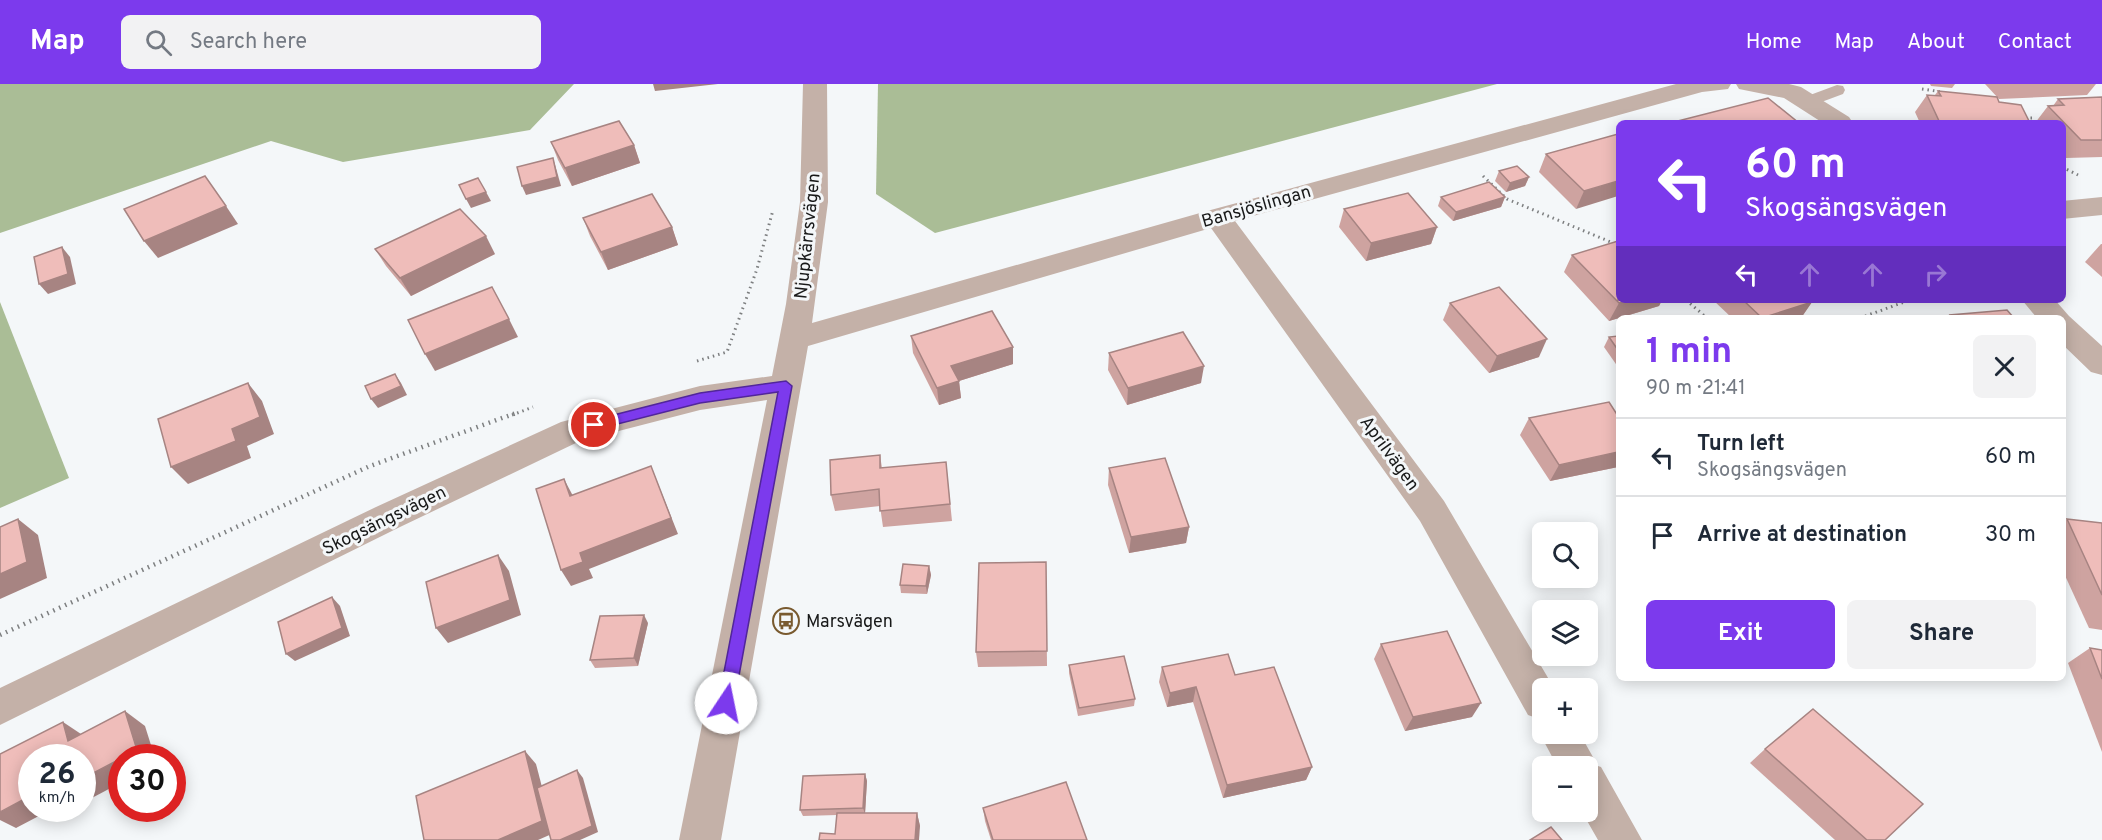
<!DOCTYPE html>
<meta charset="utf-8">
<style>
body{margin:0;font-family:Overpass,sans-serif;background:#f2f2f3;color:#1f2937;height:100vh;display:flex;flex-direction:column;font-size:22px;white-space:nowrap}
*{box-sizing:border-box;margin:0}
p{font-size:20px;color:#747a83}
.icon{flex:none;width:33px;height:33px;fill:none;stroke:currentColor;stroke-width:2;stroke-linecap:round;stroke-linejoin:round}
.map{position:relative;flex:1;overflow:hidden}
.side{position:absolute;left:1616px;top:231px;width:450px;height:366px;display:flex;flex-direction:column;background:#fff;border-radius:9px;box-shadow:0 3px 15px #0003}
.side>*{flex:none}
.guide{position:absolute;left:1616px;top:36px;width:450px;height:183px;border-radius:9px;box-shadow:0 3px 15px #0003;background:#7c3aed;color:#fff;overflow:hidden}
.buttons{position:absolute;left:1532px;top:438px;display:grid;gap:12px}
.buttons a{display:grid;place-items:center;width:66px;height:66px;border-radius:9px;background:#fff;box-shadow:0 3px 15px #0003;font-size:30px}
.speed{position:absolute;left:18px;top:660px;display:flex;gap:12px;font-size:30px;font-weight:700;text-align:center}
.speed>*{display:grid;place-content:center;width:78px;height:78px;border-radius:50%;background:#fff;box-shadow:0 3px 15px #0003;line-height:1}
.speed small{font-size:15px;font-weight:400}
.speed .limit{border:9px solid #d22;background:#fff;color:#111}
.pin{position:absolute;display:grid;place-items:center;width:51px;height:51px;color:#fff;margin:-26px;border:3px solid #fff;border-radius:50%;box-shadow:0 2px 6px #0007}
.me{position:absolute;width:66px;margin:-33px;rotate:11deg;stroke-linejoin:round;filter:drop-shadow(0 0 4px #0008)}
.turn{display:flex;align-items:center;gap:21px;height:126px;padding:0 30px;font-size:27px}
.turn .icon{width:78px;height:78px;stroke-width:2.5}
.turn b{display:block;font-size:42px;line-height:51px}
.lanes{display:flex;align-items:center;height:57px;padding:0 30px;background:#0003;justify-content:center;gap:30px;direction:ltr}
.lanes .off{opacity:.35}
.round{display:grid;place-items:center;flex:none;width:63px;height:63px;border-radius:9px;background:#f2f2f3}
.headline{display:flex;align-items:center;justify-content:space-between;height:102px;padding:0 30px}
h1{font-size:36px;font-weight:700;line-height:45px;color:#7c3aed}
.button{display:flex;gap:12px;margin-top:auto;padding:12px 30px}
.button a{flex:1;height:69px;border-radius:9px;background:#7c3aed;color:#fff;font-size:24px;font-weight:700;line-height:69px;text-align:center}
.button a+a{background:#f2f2f3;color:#1f2937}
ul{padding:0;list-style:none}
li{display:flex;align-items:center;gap:18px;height:78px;padding:0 30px;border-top:2px solid #e0e1e3}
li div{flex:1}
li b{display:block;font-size:22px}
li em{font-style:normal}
header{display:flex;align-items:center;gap:36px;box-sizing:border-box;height:84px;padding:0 30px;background:#7c3aed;color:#fff}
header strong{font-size:28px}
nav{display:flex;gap:33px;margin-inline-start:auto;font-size:21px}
.search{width:420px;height:54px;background:#f2f2f3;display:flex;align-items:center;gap:15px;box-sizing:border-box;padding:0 21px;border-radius:9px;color:#747a83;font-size:22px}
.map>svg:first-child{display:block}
.forest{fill:#aabd96}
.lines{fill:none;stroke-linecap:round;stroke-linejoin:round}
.path-far1{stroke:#7d7f80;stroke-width:3;stroke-dasharray:1.5 4;stroke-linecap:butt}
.path{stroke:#7d7f80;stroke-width:4.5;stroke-dasharray:1.5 5;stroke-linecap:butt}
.service{fill:#c4b1a8;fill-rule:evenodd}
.minor{fill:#c4b1a8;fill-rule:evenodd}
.wall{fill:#cea3a0}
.shaded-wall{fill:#a78482}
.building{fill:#efbdba;stroke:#a78482;stroke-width:1.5}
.route{fill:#7c3aed;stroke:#51269a;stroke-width:1.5}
.labels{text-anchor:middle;stroke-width:6;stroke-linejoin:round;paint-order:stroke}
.street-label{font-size:18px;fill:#181919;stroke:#f4f7f9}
.poi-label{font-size:18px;fill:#181919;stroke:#f4f7f9;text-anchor:start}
</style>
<header>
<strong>Map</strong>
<div class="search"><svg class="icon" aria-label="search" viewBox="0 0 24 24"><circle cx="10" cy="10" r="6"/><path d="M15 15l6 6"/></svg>Search here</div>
<nav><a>Home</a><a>Map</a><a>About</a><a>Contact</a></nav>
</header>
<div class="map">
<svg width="2102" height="756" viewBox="0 0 2102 756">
<rect width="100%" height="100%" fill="#f4f7f9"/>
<g class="forest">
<polygon points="0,0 574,0 530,46 343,78 271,57 0,149"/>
<polygon points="878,0 1497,0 935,149 876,110"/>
<polygon points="0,218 69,394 0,424"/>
</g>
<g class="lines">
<g class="path-far1">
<polyline points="1922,5 1942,8"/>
<polyline points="2025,34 2035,34"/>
<polyline points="2062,83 2078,91"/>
<polyline points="1483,92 1507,115 1618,161"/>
<polyline points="1686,216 1707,234"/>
<polyline points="1860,234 1910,216"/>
<polyline points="697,277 727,268 757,185 773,126"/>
<polyline points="512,331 533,323"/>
</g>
<polyline class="path" points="0,551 370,382 516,329"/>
<polygon class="service" points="1837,1 1843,2 1845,6 1843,10 1808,23 1802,22 1799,18 1802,14"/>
<g class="minor">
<polygon points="803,0 827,0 828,118 812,239 1207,127 1676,0 1731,0 1728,5 1702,8 1235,137 1444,417 1554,604 1542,604 1542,636 1528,631 1420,437 1211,144 808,262 721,756 679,756 767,316 700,326 580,357 400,443 0,641 0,604 376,423 561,338 700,302 772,292 786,220 800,118"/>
<polygon points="1736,0 1789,0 1801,3 1849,33 1853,39 1823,39 1784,14 1739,5"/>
<polygon points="2102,113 2102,131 2062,135 2062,117"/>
<polygon points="2022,216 2055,216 2069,232 2102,262 2102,291 2091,288 2062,260 2062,234 2037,234"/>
<polygon points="1542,644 1542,650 1580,650 1598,682 1601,683 1642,756 1598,756 1582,728 1587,728 1587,682 1557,682 1540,650"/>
</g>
</g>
<g class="wall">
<polygon points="1930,0 1955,0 1952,4 1931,2"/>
<polygon points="1985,0 2096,0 2087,11 1999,15"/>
<polygon points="1938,7 1999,18 2030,39 1920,39 1915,28 1927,11 1935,11"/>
<polygon points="2102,13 2102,73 2066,74 2062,70 2062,39 2035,39 2048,22 2053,22 2058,15"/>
<polygon points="1618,50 1576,125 1539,88 1546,70"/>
<polygon points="551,58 634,61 640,79 572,102 558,76"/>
<polygon points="1499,87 1529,93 1525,102 1506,108 1495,97"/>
<polygon points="1441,113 1505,113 1501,123 1453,137 1438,122"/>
<polygon points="1344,125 1437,143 1431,160 1366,177 1339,143"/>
<polygon points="583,134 672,143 678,161 608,186 590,152"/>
<polygon points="2101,160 2102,160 2102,193 2085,178"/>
<polygon points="375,165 495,170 411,212 386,182"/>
<polygon points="1572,171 1618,216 1662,216 1659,222 1609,237 1564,188"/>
<polygon points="1713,216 1810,216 1812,218 1801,234 1732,234"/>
<polygon points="1450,219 1539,273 1489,289 1443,236"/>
<polygon points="911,252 1013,263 1013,280 959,297 961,314 939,321 913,269"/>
<polygon points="1618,252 1618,283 1604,263 1609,253"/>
<polygon points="1109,269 1201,299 1127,321 1108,286"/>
<polygon points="1618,332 1618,383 1550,397 1520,351 1529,334"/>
<polygon points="880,371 882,384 946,378 952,437 883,443 880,422 835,427 831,411"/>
<polygon points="1109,384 1189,443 1186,459 1129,469 1108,401"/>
<polygon points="2067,435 2102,439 2102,546 2089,544 2062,485 2062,439"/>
<polygon points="1046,478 1047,582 978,583 976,568"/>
<polygon points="929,482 931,491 927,510 901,509 900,501"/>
<polygon points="648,539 638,582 595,584 590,576"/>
<polygon points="1381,560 1472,633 1405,647 1374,575"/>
<polygon points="2090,564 2102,566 2102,668 2068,579"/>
<polygon points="1069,581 1135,615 1134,622 1078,632 1069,589"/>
<polygon points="1162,583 1235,591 1312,683 1306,696 1223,714 1193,618 1167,623 1159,598"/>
<polygon points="1765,665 1885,756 1835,756 1750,679"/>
<polygon points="865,690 867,697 865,729 917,729 920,742 837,731 803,732 800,726"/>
<polygon points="983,724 1087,756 991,756 985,737"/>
</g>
<g class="shaded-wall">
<polygon points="653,0 718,0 655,7"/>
<polygon points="634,61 640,79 572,102 565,84"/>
<polygon points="553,74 556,84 561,102 526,111 522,102"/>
<polygon points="1529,93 1525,102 1506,108 1510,99"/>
<polygon points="1618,97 1618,112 1576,125 1584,107"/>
<polygon points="486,108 491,117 471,124 466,115"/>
<polygon points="1505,113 1501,123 1453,137 1456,128"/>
<polygon points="226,122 238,140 158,174 144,157"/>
<polygon points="672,143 678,161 608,186 601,168"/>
<polygon points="1437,143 1431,160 1366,177 1371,159"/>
<polygon points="486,152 495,170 411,212 400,194"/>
<polygon points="62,163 70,173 76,200 48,210 39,200"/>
<polygon points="1630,216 1662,216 1659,222 1609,237 1619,219"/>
<polygon points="1812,218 1801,234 1764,234"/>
<polygon points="509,235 518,253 435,287 425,270"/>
<polygon points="1547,255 1539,273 1489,289 1497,272"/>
<polygon points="1013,263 1013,280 959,297 961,314 939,321 937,304 951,282"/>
<polygon points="1204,282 1201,299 1127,321 1128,304"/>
<polygon points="395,290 401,299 407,311 378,324 371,315"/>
<polygon points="248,299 262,317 274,350 247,362 251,374 188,400 171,383 232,345"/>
<polygon points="1618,368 1618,383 1550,397 1559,381"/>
<polygon points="651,382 678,450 589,485 593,494 571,502 561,486 580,469"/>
<polygon points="564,395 573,412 570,412"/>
<polygon points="18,435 38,451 47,494 0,515 0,490"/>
<polygon points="1189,443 1186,459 1129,469 1131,453"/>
<polygon points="498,471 509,487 521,531 448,559 436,544"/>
<polygon points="929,482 931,491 927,510 926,502"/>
<polygon points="332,513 340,522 350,552 295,577 286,570"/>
<polygon points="644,531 648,539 638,582 634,574"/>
<polygon points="1196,603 1193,618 1167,623 1170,609"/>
<polygon points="1481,619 1472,633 1405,647 1413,633"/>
<polygon points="125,627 145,642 155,674 123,674"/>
<polygon points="63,638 84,652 68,657"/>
<polygon points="525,667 536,680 554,749 538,756 498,756"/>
<polygon points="122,674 122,698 90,715 82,710 82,695"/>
<polygon points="1312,683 1306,696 1223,714 1227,701"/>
<polygon points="577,686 583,694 598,748 580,756 560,756"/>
<polygon points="865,690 867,697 865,730 863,724"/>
<polygon points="32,711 32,724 54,724 16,744 0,736 0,728"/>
<polygon points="917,729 920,742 919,756 915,756"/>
</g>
<g class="building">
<polygon points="1938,7 1997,13 1999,18 2021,21 2030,39 1940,39 1927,11 1941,12"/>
<polygon points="2102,13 2102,56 2081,56 2048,22 2064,21 2058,15"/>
<polygon points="1768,14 1799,39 1670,39"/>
<polygon points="619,37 634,61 565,84 551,58"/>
<polygon points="1618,50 1618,97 1584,107 1546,70"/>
<polygon points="553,74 557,93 522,102 517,83"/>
<polygon points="1517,82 1529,93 1510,99 1499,87"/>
<polygon points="205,92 226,122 144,157 124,125"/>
<polygon points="478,94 486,108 466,115 459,101"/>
<polygon points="1489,98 1505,113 1456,128 1441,113"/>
<polygon points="1408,109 1437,143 1371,159 1344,125"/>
<polygon points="652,110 672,143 601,168 583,134"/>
<polygon points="460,125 486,152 400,194 375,165"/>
<polygon points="1618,157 1618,216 1630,216 1619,219 1572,171"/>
<polygon points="62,163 68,190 39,200 34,173"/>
<polygon points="492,203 509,235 425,270 408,236"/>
<polygon points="1499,203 1547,255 1497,272 1450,219"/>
<polygon points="1743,216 1810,216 1812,218 1762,234"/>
<polygon points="2007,226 2014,234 1952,234 1950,231"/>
<polygon points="992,227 1013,263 951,282 959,297 937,304 911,252"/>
<polygon points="1183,248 1204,282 1128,304 1109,269"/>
<polygon points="1618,252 1618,266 1609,253"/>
<polygon points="395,290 401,302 371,315 365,302"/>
<polygon points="248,299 260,333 232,345 236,357 171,383 158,335"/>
<polygon points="1609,318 1618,332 1618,368 1559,381 1529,334"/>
<polygon points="880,371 880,384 946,378 950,420 880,427 879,405 831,411 830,376"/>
<polygon points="1165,374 1189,443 1131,453 1109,384"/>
<polygon points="651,382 671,434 580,469 583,478 561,486 536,405 564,395 570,412"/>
<polygon points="18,435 27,478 0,490 0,443"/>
<polygon points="2067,435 2102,439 2102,511"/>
<polygon points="498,471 510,516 436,544 426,498"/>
<polygon points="1046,478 1047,567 976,568 979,479"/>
<polygon points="903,480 929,482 926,502 900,501"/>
<polygon points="332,513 342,544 286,570 278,538"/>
<polygon points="644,531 634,574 590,576 600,532"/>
<polygon points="1447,547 1481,619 1413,633 1381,560"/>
<polygon points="2090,564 2102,566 2102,595"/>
<polygon points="1228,570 1235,591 1274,583 1312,683 1227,701 1196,603 1170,609 1162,583"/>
<polygon points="1124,572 1135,615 1079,624 1069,581"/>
<polygon points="1813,625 1923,720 1885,756 1867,756 1765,665"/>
<polygon points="125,627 137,666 82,695 82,674 32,674 32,711 0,728 0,670 63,638 68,657"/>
<polygon points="525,667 542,737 498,756 424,756 416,712"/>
<polygon points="577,686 592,742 560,756 551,756 537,704"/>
<polygon points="865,690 863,724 800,726 803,692"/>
<polygon points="1066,698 1087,756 993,756 983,724"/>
<polygon points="837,729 917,729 915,756 819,756 820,749 835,750"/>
<polygon points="1551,743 1562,756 1530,756"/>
</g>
<polygon class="route" points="786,297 792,302 734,619 732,624 726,626 720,624 718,619 778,308 700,319 594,346 587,341 594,336 700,309"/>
<defs>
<symbol id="bus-ring" viewBox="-11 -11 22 22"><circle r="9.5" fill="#f4f7f9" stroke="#795a2f" stroke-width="1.5"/><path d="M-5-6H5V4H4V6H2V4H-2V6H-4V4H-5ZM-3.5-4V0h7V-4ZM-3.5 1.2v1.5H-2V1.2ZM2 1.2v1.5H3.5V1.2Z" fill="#795a2f"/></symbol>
</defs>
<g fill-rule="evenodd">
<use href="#bus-ring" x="771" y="522" width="30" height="30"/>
</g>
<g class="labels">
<g class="street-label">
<text transform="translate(1256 122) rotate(-16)" y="6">Bansjöslingan</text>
<text transform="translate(807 152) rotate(-84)" y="6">Njupkärrsvägen</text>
<text transform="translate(1390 369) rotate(54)" y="6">Aprilvägen</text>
<text transform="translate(384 436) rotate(-26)" y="6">Skogsängsvägen</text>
</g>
<g class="poi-label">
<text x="806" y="543">Marsvägen</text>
</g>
</g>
</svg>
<div class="buttons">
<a><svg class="icon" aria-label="search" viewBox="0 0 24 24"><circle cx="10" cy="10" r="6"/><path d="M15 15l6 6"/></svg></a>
<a><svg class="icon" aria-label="layers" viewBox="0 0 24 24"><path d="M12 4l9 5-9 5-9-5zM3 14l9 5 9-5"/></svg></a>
<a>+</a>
<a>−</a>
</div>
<div class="speed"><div>26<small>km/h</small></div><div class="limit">30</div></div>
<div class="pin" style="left:594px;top:341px;background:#d93025"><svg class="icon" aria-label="arrive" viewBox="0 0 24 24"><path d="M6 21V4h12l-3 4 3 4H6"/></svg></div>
<svg class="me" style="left:726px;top:619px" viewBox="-20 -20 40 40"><circle r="19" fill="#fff"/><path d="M0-13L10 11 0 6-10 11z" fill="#7c3aed"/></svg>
<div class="guide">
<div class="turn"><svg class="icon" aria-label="left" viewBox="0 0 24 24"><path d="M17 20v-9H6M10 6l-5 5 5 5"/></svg><div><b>60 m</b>Skogsängsvägen</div></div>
<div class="lanes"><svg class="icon" aria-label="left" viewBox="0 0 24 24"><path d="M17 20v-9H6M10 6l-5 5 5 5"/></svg><svg class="icon off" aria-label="ahead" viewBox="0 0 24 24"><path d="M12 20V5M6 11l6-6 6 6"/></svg><svg class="icon off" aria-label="ahead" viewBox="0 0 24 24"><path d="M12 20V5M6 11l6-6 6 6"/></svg><svg class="icon off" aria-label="right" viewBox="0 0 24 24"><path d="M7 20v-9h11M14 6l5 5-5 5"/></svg></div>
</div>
<section class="side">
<div class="headline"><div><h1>1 min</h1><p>90 m · 21:41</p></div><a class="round"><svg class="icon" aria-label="close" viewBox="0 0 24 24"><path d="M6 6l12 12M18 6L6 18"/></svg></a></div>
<ul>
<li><svg class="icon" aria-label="left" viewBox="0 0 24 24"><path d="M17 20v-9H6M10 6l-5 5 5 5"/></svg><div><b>Turn left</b><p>Skogsängsvägen</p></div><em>60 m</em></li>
<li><svg class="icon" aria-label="arrive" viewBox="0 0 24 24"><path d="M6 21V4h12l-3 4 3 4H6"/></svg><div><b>Arrive at destination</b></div><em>30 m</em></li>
</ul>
<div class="button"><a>Exit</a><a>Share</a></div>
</section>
</div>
